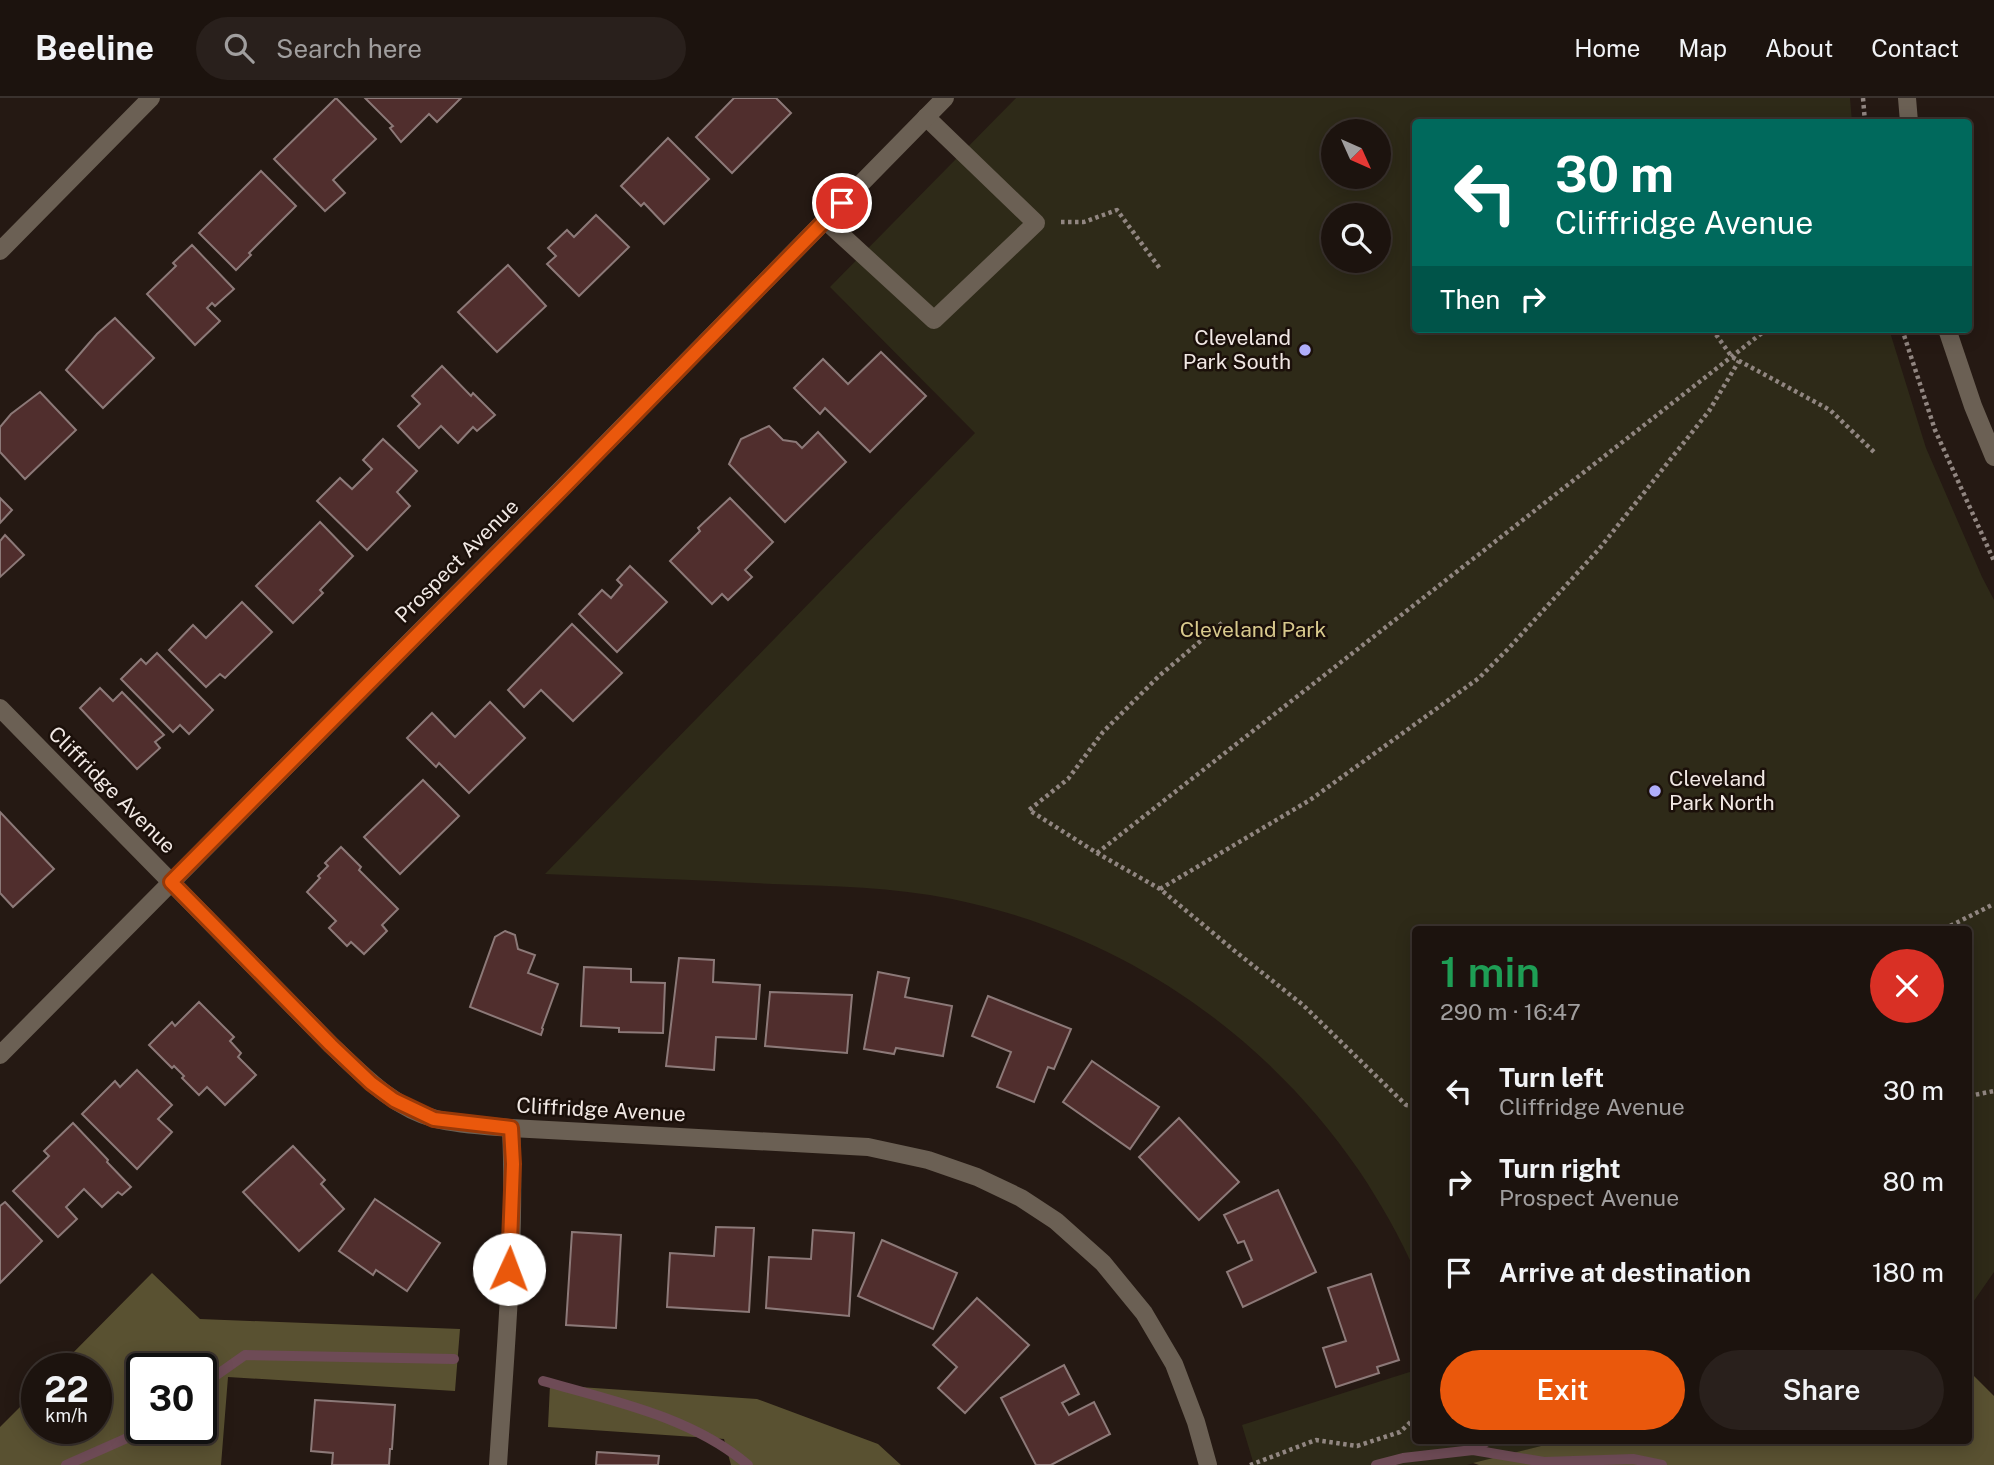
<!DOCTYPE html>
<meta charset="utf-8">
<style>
body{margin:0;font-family:"Public Sans",sans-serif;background:#29201c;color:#f1f3f6;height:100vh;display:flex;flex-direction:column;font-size:26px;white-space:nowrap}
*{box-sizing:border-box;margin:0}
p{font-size:23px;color:#a09e9e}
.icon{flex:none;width:38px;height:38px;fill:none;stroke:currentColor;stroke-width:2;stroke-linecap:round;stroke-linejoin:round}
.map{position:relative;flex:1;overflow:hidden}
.sheet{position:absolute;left:1412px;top:828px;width:560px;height:518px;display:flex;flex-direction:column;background:#1c130e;border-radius:7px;box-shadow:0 4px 18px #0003,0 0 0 2px #3a322e}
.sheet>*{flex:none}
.guide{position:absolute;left:1412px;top:21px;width:560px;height:214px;border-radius:7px;box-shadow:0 4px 18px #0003,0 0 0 2px #3a322e;background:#00695c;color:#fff;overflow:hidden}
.needle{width:46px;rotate:135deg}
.controls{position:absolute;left:1321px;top:21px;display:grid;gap:14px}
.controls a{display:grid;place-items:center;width:70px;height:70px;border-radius:50%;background:#1c130e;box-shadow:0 4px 18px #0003,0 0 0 2px #3a322e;font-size:35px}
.speed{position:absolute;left:21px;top:1255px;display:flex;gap:14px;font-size:35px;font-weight:700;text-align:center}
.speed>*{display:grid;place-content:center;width:91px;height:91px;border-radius:50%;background:#1c130e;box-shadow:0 4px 18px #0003,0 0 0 2px #3a322e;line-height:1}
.speed small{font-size:18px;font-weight:400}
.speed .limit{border:4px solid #111;border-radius:10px;background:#fff;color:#111}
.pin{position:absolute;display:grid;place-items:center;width:60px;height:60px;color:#fff;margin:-30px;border:4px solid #fff;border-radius:50%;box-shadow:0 2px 7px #0007}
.me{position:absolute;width:77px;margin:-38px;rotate:2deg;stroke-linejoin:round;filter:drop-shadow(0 0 5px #0008)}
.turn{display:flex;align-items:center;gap:24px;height:147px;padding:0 28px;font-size:32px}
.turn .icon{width:91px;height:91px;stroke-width:2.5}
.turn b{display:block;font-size:49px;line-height:60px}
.then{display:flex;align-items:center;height:66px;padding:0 28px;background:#0003;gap:14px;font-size:26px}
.round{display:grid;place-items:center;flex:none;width:74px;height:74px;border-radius:37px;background:#29201c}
.head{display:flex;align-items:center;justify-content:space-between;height:119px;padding:0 28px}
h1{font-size:42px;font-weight:600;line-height:52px;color:#1e9e55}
.action{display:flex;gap:14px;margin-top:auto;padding:14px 28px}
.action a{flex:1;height:80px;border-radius:42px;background:#ea580c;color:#fff;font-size:28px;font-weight:600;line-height:80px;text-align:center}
.action a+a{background:#29201c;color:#f1f3f6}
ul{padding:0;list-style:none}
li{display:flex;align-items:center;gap:21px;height:91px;padding:0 28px}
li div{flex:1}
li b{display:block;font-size:26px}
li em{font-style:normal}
header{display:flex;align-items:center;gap:42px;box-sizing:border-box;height:98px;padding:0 35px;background:#1c130e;border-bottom:2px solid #3a322e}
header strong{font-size:33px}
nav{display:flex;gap:38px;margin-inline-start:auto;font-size:24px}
.search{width:490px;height:63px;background:#29201c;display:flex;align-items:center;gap:18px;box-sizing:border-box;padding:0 24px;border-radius:38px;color:#a09e9e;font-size:26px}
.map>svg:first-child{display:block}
.green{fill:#2e2a18;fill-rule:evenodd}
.forest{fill:#595131;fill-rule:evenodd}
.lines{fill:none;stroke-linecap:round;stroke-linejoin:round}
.stream{stroke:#6e4b56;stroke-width:10}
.building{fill:#502e2d;stroke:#8c7978;stroke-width:2}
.path{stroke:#918681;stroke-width:4.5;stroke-dasharray:3.5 3.5;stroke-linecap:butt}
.minor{stroke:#6b6054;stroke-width:18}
.route-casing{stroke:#983908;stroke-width:18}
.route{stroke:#ea580c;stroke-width:12}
.poi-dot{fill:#b0aefa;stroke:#1b100a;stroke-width:2.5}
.labels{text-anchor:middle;stroke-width:5;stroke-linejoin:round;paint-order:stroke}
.poi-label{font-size:21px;fill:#f1e8e4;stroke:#1b100a;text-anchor:end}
.street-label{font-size:21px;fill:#f1e8e4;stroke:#1b100a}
.park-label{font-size:21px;fill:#d8c98d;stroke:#1b100a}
</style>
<header>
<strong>Beeline</strong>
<div class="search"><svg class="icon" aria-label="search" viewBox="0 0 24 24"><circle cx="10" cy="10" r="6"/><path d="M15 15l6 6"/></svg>Search here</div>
<nav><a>Home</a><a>Map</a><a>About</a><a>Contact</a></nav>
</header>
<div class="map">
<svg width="1994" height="1367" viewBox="0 0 1994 1367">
<rect width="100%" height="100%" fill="#251913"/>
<g class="green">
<path d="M1016,0H1850L1852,24H1416V231H1889L1926,350L1982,479L1994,502V1174L1969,1210V831H1416V1176C1401,1140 1381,1106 1360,1074C1264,933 1119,835 952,801C893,789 833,788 773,786C697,782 621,779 545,776L975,335L830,189ZM1334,33H1379V79H1334ZM1334,117H1379V163H1334Z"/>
<polygon points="1416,1272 1416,1342 1565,1342 1467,1367 1254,1367 1242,1327"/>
</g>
<g class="forest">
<path d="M152,1175L200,1221L460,1231L455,1293L228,1279L221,1367H0V1329L37,1292V1330H96V1270H58ZM142,1270H201V1330H142Z"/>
<polygon points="1969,1273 1994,1298 1994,1367 1479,1367 1473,1365 1565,1342 1969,1342"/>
<polygon points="550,1287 757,1301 878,1346 901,1367 731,1367 724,1341 548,1329"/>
</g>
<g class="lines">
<g class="stream">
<path d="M543,1283C613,1303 692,1319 748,1367"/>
<polyline points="201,1288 245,1257 454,1261"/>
<polyline points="1473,1352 1489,1342"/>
<polyline points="66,1367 125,1341 142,1329"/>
<polyline points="1376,1367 1403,1360 1473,1352 1544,1364 1633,1361 1662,1367"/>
</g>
</g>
<g class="building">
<polygon points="336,0 376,41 333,82 345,95 325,113 274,61"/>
<polygon points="365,0 461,0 437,24 429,16 401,44 390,30 393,28"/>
<polygon points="734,0 776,0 791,15 732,75 696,39"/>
<polygon points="668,40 709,81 664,126 644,105 641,108 621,88"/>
<polygon points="261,73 296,108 249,155 251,157 236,172 199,135"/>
<polygon points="596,117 629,149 579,198 547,166 556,158 548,150 567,132 574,139"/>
<polygon points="192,147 234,191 215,208 212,205 207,210 220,223 195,247 147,196 176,168 173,165"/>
<polygon points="508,167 546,208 497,254 458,214"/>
<polygon points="115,220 154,260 103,310 66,272 97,236"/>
<polygon points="881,254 926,298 870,354 825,310 820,316 794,290 823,261 848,286"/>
<polygon points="442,268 471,298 473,295 495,317 477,333 473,329 458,345 441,328 419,350 398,328 420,306 412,298"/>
<polygon points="40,294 76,332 25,381 0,354 0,329 11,316"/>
<polygon points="769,328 783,342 796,344 802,350 818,334 846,364 785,424 729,366 741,341"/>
<polygon points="383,341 417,373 397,394 410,408 367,452 317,403 340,380 352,391 372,371 363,362"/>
<polygon points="0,400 12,412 0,425"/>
<polygon points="730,400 773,444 745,472 752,479 728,502 722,496 712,506 670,463 700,433 698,430"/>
<polygon points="320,424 353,458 320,492 323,495 293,525 256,488"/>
<polygon points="5,437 24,457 0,479 0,443"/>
<polygon points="630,468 667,504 617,554 579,516 602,492 611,500 622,487 617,482"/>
<polygon points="242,504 272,534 225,580 220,576 206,589 169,552 193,527 206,540"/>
<polygon points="572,526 622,575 573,623 541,592 524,609 508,592"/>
<polygon points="157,555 213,612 189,636 180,627 173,634 121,581 141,561 146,566"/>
<polygon points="100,590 113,603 122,594 164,637 155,644 160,650 137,671 80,610"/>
<polygon points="490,604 525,640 469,695 439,665 436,669 407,640 432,615 455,639"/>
<polygon points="423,682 459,718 400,776 364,739"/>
<polygon points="0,714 54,771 13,809 0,795"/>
<polygon points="341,749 361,769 359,772 398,811 382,827 387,833 364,856 351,844 347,848 329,830 336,823 307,794 320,780 318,778 328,768 325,765"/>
<polygon points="505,833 515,837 518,851 535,857 528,875 558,886 542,930 543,931 541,937 470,909 495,839"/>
<polygon points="679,860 714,862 713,884 760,887 756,941 716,939 714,972 666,968"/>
<polygon points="584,869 631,871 631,884 665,885 663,935 619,934 619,930 581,928"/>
<polygon points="878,874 909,880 905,899 952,908 943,958 896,950 894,956 864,951"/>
<polygon points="770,894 852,897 847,955 765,948"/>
<polygon points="988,898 1071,931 1054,971 1048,969 1034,1004 997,989 1011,954 972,938"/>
<polygon points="199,904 234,939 230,943 241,955 238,959 256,977 225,1007 207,989 199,997 182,980 184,978 174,968 172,970 149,947 172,924 175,928"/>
<polygon points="1092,963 1159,1009 1130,1051 1063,1004"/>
<polygon points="137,972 172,1007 158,1021 172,1034 137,1071 82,1016 115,983 120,989"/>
<polygon points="1179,1020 1239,1084 1199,1122 1139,1059"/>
<polygon points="73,1025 108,1062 107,1064 131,1089 122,1097 118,1094 102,1109 84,1091 66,1109 77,1121 58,1139 13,1093 49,1058 44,1053"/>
<polygon points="293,1048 325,1082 321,1086 344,1111 299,1153 243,1094"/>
<polygon points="1278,1092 1316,1174 1243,1209 1227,1174 1252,1162 1244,1143 1238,1145 1224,1117"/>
<polygon points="375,1101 440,1145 407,1193 376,1172 373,1177 339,1153"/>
<polygon points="5,1104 42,1143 0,1185 0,1108"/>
<polygon points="716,1129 754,1130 749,1214 667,1209 670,1155 714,1158"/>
<polygon points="813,1132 854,1135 849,1218 766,1210 769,1159 811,1161"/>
<polygon points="572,1134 621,1137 616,1230 566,1227"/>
<polygon points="882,1142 957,1175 933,1231 858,1198"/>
<polygon points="1371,1176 1399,1262 1377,1269 1379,1275 1336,1289 1323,1250 1346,1243 1328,1190"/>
<polygon points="977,1200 1029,1247 965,1315 938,1290 957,1269 933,1247"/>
<polygon points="1064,1267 1079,1296 1062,1305 1069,1317 1094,1304 1110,1336 1051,1367 1036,1367 1001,1300"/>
<polygon points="315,1302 395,1307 392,1351 390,1351 389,1367 332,1367 333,1355 311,1353"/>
<polygon points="597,1354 659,1358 658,1367 596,1367"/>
</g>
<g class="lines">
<g class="path">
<polyline points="1863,0 1865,24"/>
<polyline points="1061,124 1084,124 1117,112 1161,172"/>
<polyline points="1712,231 1732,259 1830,312 1875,355"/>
<polyline points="1902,231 1935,332 1994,463"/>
<polyline points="1222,525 1159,578 1103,634 1068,681 1029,712 1097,755 1160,791 1236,854 1303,907 1406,1007 1416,1008"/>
<polyline points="1097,755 1767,231"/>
<polyline points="1160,791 1310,702 1479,580 1509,550 1599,451 1709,313 1739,263"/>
<polyline points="1944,831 1994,806"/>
<polyline points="1969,998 1994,993"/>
<polyline points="1250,1367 1316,1342 1357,1348 1400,1334 1416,1319"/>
</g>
<g class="minor">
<polyline points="1907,0 1909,24"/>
<polyline points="825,122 934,222 1036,125 926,19"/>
<polyline points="0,153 151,0"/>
<polyline points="1947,231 1973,308 1994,359"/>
<path d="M0,610L331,947C362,976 393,1010 436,1021C460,1027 486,1028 511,1030L868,1049L928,1062L977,1079L1021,1100L1056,1123L1103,1165L1144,1215L1174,1266L1196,1324L1208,1367"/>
<polyline points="0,957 581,371 945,0"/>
<path d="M498,1367C505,1256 516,1141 511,1030"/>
</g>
</g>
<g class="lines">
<defs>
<polyline id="route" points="509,1171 513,1066 511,1030 434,1021 394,1002 371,985 331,947 171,784 562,391 842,105"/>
</defs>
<use href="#route" class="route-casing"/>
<use href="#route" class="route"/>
</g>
<g class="poi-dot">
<circle cx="1305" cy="252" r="7"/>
<circle cx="1655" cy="693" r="7"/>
</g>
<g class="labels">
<g class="poi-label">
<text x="1291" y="247">Cleveland<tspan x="1291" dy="24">Park South</tspan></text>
<text x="1669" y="688" text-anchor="start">Cleveland<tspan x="1669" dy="24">Park North</tspan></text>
</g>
<g class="street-label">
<text transform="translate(457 463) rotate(-45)" y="7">Prospect Avenue</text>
<text transform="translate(112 692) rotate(45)" y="7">Cliffridge Avenue</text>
<text transform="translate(601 1012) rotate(3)" y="7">Cliffridge Avenue</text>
</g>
<g class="park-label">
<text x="1253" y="539">Cleveland Park</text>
</g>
</g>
</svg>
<div class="controls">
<a><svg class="needle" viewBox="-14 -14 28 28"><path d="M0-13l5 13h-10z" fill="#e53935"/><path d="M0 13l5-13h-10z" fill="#a09e9e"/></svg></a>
<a><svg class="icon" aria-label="search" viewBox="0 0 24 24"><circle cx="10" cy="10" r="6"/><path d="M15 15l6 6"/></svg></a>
</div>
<div class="speed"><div>22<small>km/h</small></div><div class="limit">30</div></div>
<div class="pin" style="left:842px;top:105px;background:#d93025"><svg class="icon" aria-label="arrive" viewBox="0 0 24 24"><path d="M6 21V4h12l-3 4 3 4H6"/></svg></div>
<svg class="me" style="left:509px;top:1171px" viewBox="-20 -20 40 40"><circle r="19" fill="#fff"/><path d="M0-13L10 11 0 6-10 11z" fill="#ea580c"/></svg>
<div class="guide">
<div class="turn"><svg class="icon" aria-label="left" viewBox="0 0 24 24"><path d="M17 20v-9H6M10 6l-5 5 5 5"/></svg><div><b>30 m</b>Cliffridge Avenue</div></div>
<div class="then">Then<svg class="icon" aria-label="right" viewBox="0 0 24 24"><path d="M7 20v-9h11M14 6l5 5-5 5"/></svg></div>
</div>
<section class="sheet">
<div class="head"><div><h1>1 min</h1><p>290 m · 16:47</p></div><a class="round" style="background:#d93025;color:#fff"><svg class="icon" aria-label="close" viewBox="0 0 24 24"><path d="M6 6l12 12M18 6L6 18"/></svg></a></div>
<ul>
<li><svg class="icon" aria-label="left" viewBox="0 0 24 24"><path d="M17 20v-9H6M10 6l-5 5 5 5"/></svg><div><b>Turn left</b><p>Cliffridge Avenue</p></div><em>30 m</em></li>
<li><svg class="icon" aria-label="right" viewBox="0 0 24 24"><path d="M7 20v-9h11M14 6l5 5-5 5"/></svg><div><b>Turn right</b><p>Prospect Avenue</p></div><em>80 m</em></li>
<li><svg class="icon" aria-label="arrive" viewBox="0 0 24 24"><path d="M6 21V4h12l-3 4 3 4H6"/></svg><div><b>Arrive at destination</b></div><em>180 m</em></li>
</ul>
<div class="action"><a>Exit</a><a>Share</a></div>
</section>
</div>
